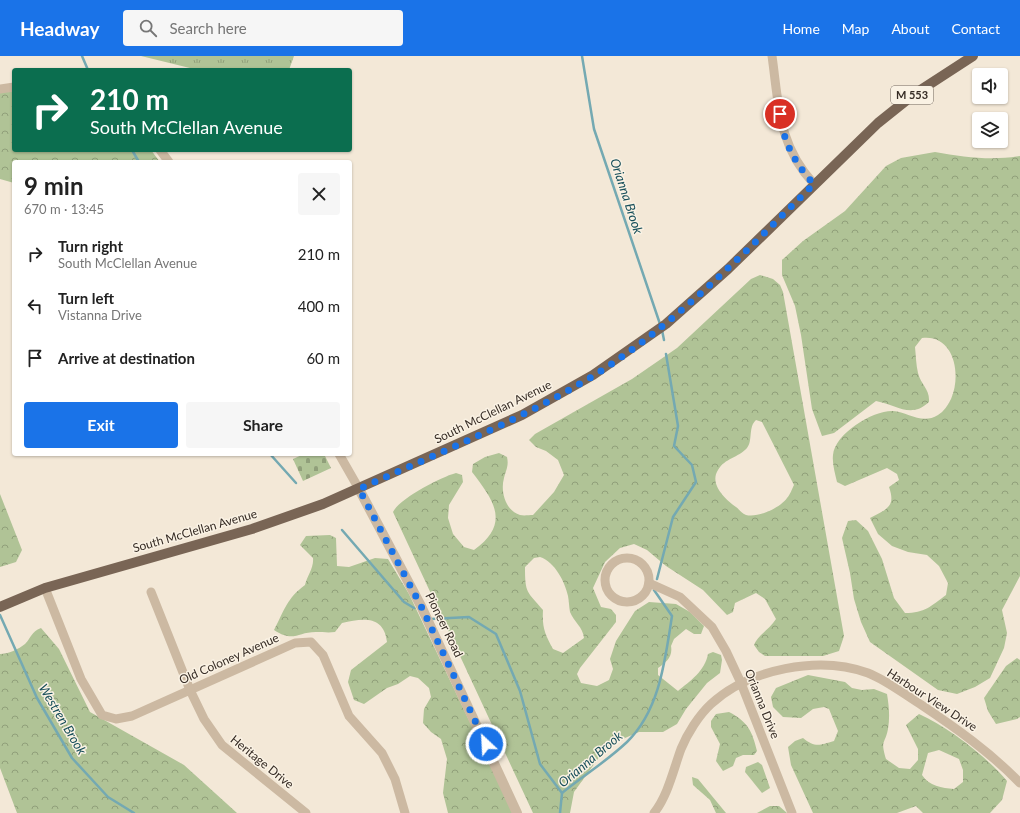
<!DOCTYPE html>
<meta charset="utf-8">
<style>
body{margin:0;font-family:Lato,sans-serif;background:#f6f6f6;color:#222;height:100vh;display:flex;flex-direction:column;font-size:15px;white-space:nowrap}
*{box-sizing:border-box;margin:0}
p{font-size:13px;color:#767676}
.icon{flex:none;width:22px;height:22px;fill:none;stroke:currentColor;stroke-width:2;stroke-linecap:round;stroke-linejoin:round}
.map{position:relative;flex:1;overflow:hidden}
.panel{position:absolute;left:12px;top:104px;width:340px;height:296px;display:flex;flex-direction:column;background:#fff;border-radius:4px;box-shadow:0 1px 3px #0004}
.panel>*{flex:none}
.guide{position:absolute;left:12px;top:12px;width:340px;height:84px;border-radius:4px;box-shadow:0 1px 3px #0004;background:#0b6e4f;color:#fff;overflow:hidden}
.fabs{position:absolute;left:972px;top:12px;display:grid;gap:8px}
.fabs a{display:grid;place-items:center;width:36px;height:36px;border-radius:4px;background:#fff;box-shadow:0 1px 3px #0004;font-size:20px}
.pin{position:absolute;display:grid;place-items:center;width:34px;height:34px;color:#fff;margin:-17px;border:2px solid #fff;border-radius:50%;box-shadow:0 1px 4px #0007}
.me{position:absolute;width:44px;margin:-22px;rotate:335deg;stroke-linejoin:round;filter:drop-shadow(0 0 3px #0008)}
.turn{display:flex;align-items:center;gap:14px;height:84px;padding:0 12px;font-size:18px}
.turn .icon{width:52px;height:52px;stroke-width:2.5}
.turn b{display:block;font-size:28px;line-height:34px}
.round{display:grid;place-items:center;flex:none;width:42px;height:42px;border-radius:4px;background:#f6f6f6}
.overview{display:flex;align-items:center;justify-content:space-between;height:68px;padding:0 12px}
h1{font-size:24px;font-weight:700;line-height:30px}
.primary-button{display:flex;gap:8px;margin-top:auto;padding:8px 12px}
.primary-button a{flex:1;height:46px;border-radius:4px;background:#1a73e8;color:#fff;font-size:16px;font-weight:700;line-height:46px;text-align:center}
.primary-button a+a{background:#f6f6f6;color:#222}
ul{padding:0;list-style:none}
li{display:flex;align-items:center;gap:12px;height:52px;padding:0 12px}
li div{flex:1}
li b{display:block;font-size:15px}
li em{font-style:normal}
header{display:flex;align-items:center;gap:24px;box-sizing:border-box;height:56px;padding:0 20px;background:#1a73e8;color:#fff}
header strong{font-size:19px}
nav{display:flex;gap:22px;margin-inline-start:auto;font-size:14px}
.search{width:280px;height:36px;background:#f6f6f6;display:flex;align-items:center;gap:10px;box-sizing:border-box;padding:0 14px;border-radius:4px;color:#767676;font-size:15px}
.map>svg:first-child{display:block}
.grass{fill:url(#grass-tufts)}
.forest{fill:url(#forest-crowns);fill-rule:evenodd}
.cemetery{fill:url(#cemetery-stones)}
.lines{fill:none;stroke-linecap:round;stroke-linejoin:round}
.stream{stroke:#74a9b2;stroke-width:2.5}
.minor{stroke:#ccb9a2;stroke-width:9}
.tertiary{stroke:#ccb9a2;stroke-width:10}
.primary{stroke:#796555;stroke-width:10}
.route{stroke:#1a73e8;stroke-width:7;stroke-dasharray:0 12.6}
.labels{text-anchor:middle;stroke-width:3;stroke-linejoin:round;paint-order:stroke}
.shield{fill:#faf2e4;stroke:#71675e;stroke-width:1}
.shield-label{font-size:11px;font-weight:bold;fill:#362c25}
.street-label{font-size:12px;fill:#362c25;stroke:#faf2e4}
.water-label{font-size:13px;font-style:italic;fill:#184f5a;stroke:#faf2e4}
</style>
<header>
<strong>Headway</strong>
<div class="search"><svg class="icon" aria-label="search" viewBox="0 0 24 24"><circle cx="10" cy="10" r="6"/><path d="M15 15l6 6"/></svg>Search here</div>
<nav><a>Home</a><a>Map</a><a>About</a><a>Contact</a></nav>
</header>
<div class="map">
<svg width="1020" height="757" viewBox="0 0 1020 757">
<defs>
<pattern id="grass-tufts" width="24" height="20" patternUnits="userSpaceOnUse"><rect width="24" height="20" fill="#b0c396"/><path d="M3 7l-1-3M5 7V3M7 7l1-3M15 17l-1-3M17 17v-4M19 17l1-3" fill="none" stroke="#909f7a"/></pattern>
<pattern id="forest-crowns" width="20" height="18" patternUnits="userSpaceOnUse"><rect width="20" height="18" fill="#b0c396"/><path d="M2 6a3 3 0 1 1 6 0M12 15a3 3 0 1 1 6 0" fill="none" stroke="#909f7a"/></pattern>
<pattern id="cemetery-stones" width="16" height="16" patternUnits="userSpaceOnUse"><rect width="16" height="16" fill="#b0c396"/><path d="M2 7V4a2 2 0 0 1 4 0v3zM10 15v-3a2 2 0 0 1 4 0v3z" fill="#909f7a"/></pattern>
</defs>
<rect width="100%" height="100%" fill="#f3e8d7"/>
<polygon class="grass" points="141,0 294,0 289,14 198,14"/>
<g class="forest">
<polygon points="14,35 14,94 151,94 160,106 14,106 14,127 0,123 0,36"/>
<path d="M935,96C964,101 991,105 1020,100V520L1002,554L1007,577L1004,592L990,622L975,631L957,638L938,634L870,586L861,566L854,543L850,517L842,482L848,465L856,464L868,475L882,503L894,542L905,557C925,557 931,550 946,539L948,527L939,510L927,499L908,496L892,490L878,478L870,462C887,453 896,451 889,431L899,424L897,418L887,412L845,430L837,426C835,417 832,407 833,399C835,377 874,354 893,355C908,356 922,369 938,359C965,342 962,277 922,282L915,291C916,300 916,309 918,317C921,329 930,333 929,346C911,363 897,349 876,345L834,377L822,380L812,353L801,279L795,250L782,219V204L803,185L845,155L886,110L901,102Z"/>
<path d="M760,219L773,223L780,229L783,236L844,580L839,595L823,600H765L759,596L754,589C757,580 770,573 776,563L765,543L756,537L735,547L733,556L727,559L703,534L666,510L647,494L634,488L620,492L605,506L593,532L601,551L611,553L616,559V566L580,612L577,618L581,627L597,630L609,624L613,613L610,603L616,585L635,555L649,546L676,548L690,556L704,570L701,578H694L686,573L674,583L671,590C673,601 666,606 658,612V619L678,635C690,625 705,615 708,598L713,596L721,599L722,604L720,617L707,627L686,653L677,668L663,676H639L618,685L600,700L574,736L570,757H533L393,456C400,442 441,421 456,417L462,419L463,426L449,449L448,462L453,478L464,491L474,494C511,467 494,445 472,416L473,408L485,401L499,397L507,401C509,410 506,414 504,422C500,436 506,455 520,459C524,460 529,459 533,459L554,436L564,419L558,404L546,395L536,391L529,384L535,378L632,323L677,292L751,223ZM756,364L762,366L794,429C792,433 790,439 787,442C780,452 758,462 746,459C742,458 739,453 736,451C725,443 709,428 718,414C725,402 738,402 747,392C753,385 748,371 756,364ZM540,501C555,506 565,526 568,540C569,545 569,551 570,556C574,566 583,571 584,582L563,597L553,593C545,578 542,572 543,554C527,535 525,538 525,511L534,502Z"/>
<polygon points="0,438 22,494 16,506 0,511"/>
<path d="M330,479L336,482L337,510L349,511L375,502L388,503L409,538L513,757H448L443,737L447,703L441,683L431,676L423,667L424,653L431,641L429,632L418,622L410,620L398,628L387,632L364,648L354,644L348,626L351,614L387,586C384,559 363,562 342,567L335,576C328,577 323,576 316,576C297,576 294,587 274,574C284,555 287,542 305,529C307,520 314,512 313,502L300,489L306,480Z"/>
<path d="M41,572L59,593L90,656L184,709L237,757H17L0,712V598C8,598 19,593 25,588C31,582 31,576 41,572Z"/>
<polygon points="1017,602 1020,604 1020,661 1017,663 996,668 988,655 984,642 1006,610"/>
<path d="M808,619L845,626L852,632L862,634L874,633L887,638C889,650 890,661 888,673C885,689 880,683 886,703L899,712L910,713L918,704V693L906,669L919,658C948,671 986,700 1007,725L1002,744L990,757H923L916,750L897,757H813L791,709L788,691L795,685L803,682C815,692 820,689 834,685L838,675L829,653L824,651L813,653L801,662L783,661L773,651L771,641L776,632ZM939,694L959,703L963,714V726L954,733C942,732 929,730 922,719L928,697Z"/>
<path d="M729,656C748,666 752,675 757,695L754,699H743L736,702L733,710L723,715L716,705L720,688L711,671V665L716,658Z"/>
<polygon points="758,706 762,709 770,732 762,737 745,716 746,711"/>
<polygon points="692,721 698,723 726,757 716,757 710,744 693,729"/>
<polygon points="770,750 779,750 787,757 757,757"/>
</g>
<polygon class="cemetery" points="304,398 324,398 331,412 303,425 293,403"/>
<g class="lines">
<g class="stream">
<polyline points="82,0 88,14"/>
<polyline points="582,0 594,73 660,268"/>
<polyline points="132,94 139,106"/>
<polyline points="662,274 664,284"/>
<polyline points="270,398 296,427"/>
<polyline points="342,474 404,546 414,552"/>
<polyline points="657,523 673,461 696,426 692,409 674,390 678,370 666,298"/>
<polyline points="0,559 37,642 72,702 108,741 134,757"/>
<polyline points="431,563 469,561 496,578 520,635 540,708 562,737"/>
<path d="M560,757L562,737C583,720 607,705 627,686C660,654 665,604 672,560L654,534"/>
</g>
<g class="minor">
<path d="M772,0C779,50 778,89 814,128"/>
<polyline points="0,33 14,31"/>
<polyline points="160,94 169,106"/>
<polyline points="339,398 359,433"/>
<circle cx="627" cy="524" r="22"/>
<polyline points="649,527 680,541 712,571 726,595 741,627 792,757"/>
<polyline points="45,532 81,623 102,659 116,663 132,660 295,587 311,586 323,599 349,660 382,697 395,723 405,757"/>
<polyline points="151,536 190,634 204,663 222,689 306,757"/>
<path d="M654,757C668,739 673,715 681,693C687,678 699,659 711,648C749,613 819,599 868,617C886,624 904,638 920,648C956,672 990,696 1020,727"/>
</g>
<polyline class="tertiary" points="359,433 421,550 517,757"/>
<polyline class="primary" points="0,551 45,532 252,473 323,448 522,359 593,319 666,268 728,213 878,67 913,39 973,0"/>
</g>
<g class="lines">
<path class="route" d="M486,688L421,550L359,433C438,397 519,365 593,320C676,268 744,197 814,128C795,108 783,85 780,58"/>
</g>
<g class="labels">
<rect class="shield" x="891" y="30" width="42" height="18" rx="3"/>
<g class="shield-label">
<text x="912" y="43">M 553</text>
</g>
<g class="street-label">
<text transform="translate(493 356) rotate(-26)" y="4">South McClellan Avenue</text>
<text transform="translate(195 475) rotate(-16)" y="4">South McClellan Avenue</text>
<text transform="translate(444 569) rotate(64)" y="4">Pioneer Road</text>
<text transform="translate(229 603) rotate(-24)" y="4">Old Coloney Avenue</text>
<text transform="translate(932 644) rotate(33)" y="4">Harbour View Drive</text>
<text transform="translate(762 648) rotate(68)" y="4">Orianna Drive</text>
<text transform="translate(262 706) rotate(39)" y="4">Heritage Drive</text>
</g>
<g class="water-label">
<text transform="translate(627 140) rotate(72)" y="5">Orianna Brook</text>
<text transform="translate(63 663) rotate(59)" y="5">Westren Brook</text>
<text transform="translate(590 703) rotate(-40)" y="5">Orianna Brook</text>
</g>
</g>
</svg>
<div class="fabs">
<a><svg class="icon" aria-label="sound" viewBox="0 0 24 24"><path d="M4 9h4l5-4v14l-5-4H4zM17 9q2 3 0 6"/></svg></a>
<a><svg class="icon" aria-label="layers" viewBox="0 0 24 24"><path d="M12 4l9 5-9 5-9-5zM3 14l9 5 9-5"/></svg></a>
</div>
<div class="pin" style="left:780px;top:58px;background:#d93025"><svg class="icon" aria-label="arrive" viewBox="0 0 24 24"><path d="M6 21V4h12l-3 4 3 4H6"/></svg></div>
<svg class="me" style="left:486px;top:688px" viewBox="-20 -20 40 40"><circle r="17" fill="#1a73e8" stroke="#fff" stroke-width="3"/><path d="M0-11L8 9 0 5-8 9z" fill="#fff"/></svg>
<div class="guide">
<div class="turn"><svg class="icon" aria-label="right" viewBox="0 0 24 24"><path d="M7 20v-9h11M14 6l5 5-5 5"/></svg><div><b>210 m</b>South McClellan Avenue</div></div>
</div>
<section class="panel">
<div class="overview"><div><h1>9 min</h1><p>670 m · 13:45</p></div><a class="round"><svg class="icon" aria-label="close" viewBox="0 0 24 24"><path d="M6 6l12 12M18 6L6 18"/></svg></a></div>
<ul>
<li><svg class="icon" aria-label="right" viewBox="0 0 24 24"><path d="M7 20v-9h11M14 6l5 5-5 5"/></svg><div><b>Turn right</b><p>South McClellan Avenue</p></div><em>210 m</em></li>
<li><svg class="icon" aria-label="left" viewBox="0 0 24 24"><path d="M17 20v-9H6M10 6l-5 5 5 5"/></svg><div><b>Turn left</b><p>Vistanna Drive</p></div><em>400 m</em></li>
<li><svg class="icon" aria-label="arrive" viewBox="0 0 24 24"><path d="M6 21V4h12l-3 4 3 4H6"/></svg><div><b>Arrive at destination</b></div><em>60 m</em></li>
</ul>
<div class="primary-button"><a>Exit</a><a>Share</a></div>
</section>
</div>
